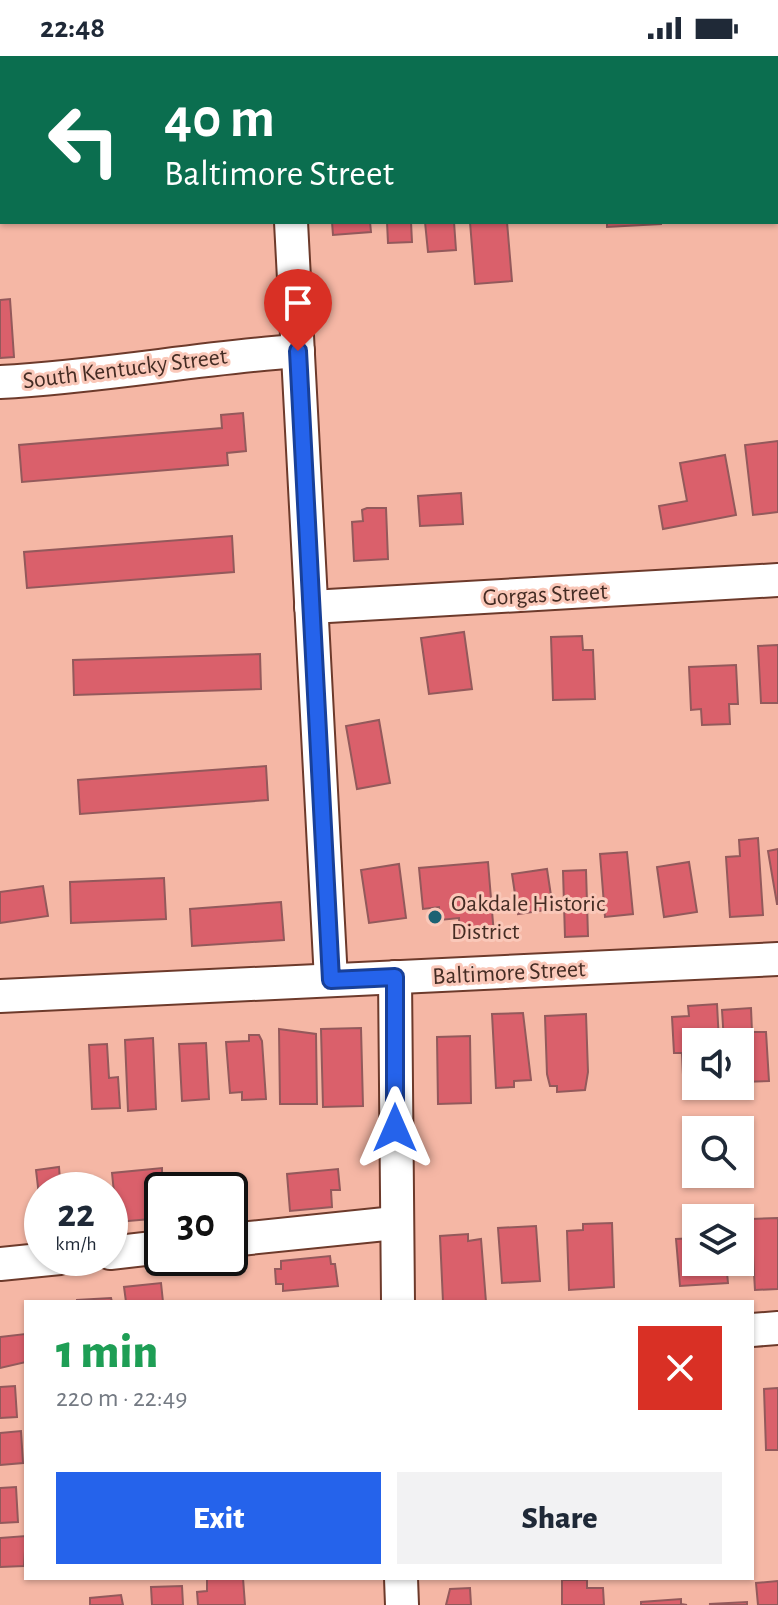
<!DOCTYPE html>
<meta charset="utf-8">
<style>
body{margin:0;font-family:"Alegreya Sans",sans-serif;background:#f2f2f3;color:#1f2937;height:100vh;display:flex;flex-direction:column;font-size:30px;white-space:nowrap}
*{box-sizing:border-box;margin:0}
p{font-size:26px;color:#747a83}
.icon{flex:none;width:44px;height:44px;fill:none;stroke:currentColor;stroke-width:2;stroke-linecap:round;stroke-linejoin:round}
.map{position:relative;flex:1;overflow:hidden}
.sheet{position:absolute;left:24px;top:1244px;width:730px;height:280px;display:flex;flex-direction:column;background:#fff;border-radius:0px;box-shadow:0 2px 6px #0004}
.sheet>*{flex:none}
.banner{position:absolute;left:0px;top:0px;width:778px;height:168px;box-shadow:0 2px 6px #0004;background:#0b6e4f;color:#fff;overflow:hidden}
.tools{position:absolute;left:682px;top:972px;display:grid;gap:16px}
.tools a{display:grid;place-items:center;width:72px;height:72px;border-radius:0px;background:#fff;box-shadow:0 2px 6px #0004;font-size:40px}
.speed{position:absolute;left:24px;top:1116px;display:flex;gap:16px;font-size:40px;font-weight:700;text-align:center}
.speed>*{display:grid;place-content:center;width:104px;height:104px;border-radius:50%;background:#fff;box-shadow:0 2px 6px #0004;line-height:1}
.speed small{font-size:20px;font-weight:400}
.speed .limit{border:4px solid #111;border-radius:12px;background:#fff;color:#111}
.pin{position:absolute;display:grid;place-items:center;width:68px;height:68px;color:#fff;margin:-82px -34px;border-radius:50% 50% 50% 0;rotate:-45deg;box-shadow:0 0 8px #0007}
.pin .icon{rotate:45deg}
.me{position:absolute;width:88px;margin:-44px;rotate:0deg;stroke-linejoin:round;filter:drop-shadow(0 0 6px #0008)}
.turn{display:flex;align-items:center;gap:28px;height:168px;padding:0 32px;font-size:36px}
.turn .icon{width:104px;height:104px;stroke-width:2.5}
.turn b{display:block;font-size:56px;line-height:68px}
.round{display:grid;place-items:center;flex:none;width:84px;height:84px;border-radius:0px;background:#f2f2f3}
.summary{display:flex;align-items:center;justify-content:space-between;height:136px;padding:0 32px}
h1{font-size:48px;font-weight:800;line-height:60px;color:#1e9e55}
.button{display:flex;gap:16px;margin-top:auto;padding:16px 32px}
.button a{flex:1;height:92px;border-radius:0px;background:#2563eb;color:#fff;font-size:32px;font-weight:800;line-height:92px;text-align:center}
.button a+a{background:#f2f2f3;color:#1f2937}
.status{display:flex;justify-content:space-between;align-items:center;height:56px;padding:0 40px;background:#fff;direction:ltr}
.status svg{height:22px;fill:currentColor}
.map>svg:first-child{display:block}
.built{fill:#efaa96}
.building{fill:#da606b;stroke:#93595b;stroke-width:2}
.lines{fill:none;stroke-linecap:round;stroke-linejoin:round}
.minor-casing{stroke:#6d3a2b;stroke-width:36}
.minor{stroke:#fff;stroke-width:32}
.route-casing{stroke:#184099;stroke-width:20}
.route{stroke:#2563eb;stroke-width:14}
.poi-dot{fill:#1c6273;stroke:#fac8b9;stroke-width:3}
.labels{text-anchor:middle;stroke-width:6;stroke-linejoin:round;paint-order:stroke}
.street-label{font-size:24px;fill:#442c24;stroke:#fac8b9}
.poi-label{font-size:24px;fill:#442c24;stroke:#fac8b9;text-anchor:start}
</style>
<div class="status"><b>22:48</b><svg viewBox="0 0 49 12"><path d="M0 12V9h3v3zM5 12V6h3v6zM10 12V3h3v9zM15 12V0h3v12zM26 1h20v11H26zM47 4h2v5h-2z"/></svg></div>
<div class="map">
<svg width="778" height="1549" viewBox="0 0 778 1549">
<rect width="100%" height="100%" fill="#f5b7a5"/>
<polygon class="built" points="0,0 240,0 241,2 2,2 0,36"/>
<g class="building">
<polygon points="487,0 526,0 527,2 488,2"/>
<polygon points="543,0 575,0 576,2 543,2"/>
<polygon points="662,0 702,0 703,1 663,2"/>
<polygon points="332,166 370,166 371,176 333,179"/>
<polygon points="387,166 411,166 412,186 388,187"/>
<polygon points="425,166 454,166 456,194 428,196"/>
<polygon points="470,166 507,166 512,225 475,228"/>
<polygon points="607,166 661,166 661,168 607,171"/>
<polygon points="10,243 14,301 0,302 0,244"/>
<polygon points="243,357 246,395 227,397 228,409 22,426 19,389 222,372 221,359"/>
<polygon points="778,385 778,456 753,459 745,389"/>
<polygon points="725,399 736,459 663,473 659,450 687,445 680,407"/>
<polygon points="461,437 463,468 420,470 418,440"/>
<polygon points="367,452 386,452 388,503 354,505 352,466 363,465 362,454"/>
<polygon points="232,480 234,516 27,532 24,496"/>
<polygon points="464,576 472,633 429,638 421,582"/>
<polygon points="582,580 583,594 593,594 595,643 553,644 551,581"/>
<polygon points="778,589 778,647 761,647 758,590"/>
<polygon points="260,598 261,633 74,639 73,604"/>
<polygon points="736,609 738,648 729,648 730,668 702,669 701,653 691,654 689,611"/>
<polygon points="379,664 390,727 357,733 346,670"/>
<polygon points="266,710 268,744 80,758 78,724"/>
<polygon points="758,782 763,859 730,861 726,801 740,800 739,784"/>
<polygon points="778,793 778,848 777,848 768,795"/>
<polygon points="627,796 633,858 605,861 600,798"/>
<polygon points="488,806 494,879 460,881 459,862 440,864 439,851 423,853 419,812"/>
<polygon points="689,806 697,856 664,861 657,811"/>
<polygon points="399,808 406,862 369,867 361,814"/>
<polygon points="547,813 553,853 518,858 512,818"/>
<polygon points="586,814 588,880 565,881 563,815"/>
<polygon points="164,822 166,863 71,867 70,826"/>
<polygon points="43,830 48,860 0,867 0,836"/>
<polygon points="281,846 284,884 192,890 190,853"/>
<polygon points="717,948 719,986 696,986 696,1018 683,1019 682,997 674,997 672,961 689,960 688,950"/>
<polygon points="751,952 752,976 766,976 769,1025 740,1026 740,986 724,986 722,954"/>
<polygon points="523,957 531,1024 514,1025 514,1031 496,1032 492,958"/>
<polygon points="586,958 588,1016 585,1034 557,1036 557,1030 550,1030 547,1018 545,960"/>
<polygon points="361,972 363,1050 323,1051 321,973"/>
<polygon points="279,973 316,978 317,1048 280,1048"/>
<polygon points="249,979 259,979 262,985 266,1043 242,1044 242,1036 230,1037 226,986 249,985"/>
<polygon points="470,980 471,1047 438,1048 437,981"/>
<polygon points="153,982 156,1053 128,1055 125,984"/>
<polygon points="206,987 209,1043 182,1045 179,988"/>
<polygon points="107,988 109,1022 118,1021 120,1052 92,1053 89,989"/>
<polygon points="59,1111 60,1124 75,1123 76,1134 42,1134 42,1165 36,1114"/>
<polygon points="162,1112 162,1162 117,1166 112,1117"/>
<polygon points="338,1113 340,1134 331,1134 332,1151 290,1155 287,1118"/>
<polygon points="239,1118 242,1153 230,1154 230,1134 180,1134 179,1123"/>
<polygon points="778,1162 778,1233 755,1234 751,1163"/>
<polygon points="612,1167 614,1231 569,1234 567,1175 583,1174 583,1168"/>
<polygon points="536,1170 540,1225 502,1227 498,1172"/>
<polygon points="468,1178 468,1185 481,1183 486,1246 443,1246 440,1180"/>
<polygon points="696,1182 696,1206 726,1206 728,1227 680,1230 676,1183"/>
<polygon points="330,1200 331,1208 335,1208 338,1230 283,1235 283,1228 276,1228 275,1213 281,1213 281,1205"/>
<polygon points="161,1227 163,1246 126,1246 124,1231"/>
<polygon points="111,1242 112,1246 77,1246 77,1244"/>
<polygon points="25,1278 26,1306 0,1312 0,1281"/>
<polygon points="15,1330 17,1361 0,1362 0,1331"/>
<polygon points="778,1332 778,1394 766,1394 764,1333"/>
<polygon points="21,1375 23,1407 0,1409 0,1377"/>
<polygon points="16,1431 18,1466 0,1467 0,1432"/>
<polygon points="26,1480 24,1510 0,1511 0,1482"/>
<polygon points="207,1522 243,1522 245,1549 198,1549 197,1536 207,1535"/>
<polygon points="562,1524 587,1524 587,1532 603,1532 604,1549 562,1549"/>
<polygon points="778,1525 778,1549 758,1549 756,1527"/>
<polygon points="182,1530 183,1549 152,1549 151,1531"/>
<polygon points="470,1532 471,1549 446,1549 450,1533"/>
<polygon points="121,1539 123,1549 90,1549 90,1542"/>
<polygon points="681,1543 681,1548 687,1549 641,1549 641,1546"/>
<polygon points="747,1546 747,1549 709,1548"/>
</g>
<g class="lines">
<defs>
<g id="minor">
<polyline points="248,0 248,2"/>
<polyline points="776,46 778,46"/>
<polyline points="291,166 331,924"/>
<path d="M0,326C100,321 198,302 298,295"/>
<polyline points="311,551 778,524"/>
<polyline points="395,921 398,1246"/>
<polyline points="0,940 778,903"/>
<polyline points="230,1184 395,1167"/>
<polyline points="110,1197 162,1191"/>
<polyline points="0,1208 60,1202"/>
<polyline points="752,1274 778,1272"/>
<polyline points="401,1522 402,1549"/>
</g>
</defs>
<use href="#minor" class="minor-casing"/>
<use href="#minor" class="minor"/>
</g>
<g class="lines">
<defs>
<polyline id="route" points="298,295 331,924 395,921 395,1072"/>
</defs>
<use href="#route" class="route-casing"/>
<use href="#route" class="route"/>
</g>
<circle class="poi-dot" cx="435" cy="861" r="8"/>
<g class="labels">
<g class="street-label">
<text transform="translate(125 312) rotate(-7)" y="8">South Kentucky Street</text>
<text transform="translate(545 538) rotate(-3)" y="8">Gorgas Street</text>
<text transform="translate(509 916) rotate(-3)" y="8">Baltimore Street</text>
</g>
<g class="poi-label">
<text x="451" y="855">Oakdale Historic<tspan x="451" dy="28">District</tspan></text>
</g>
</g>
</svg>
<div class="tools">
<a><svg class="icon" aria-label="sound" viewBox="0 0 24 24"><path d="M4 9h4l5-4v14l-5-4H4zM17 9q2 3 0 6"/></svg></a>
<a><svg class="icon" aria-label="search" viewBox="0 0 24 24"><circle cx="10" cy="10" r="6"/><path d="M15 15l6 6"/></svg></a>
<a><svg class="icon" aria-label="layers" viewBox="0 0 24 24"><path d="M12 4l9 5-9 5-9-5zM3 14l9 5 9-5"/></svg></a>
</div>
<div class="speed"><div>22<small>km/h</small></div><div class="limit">30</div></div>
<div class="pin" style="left:298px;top:295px;background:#d93025"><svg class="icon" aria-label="arrive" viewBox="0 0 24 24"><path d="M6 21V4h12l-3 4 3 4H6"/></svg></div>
<svg class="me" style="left:395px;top:1072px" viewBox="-20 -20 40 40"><path d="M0-17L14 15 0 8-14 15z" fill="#2563eb" stroke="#fff" stroke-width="4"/></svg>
<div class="banner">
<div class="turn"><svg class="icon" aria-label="left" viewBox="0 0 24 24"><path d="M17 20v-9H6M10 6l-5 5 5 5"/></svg><div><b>40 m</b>Baltimore Street</div></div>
</div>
<section class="sheet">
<div class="summary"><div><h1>1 min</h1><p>220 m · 22:49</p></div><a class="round" style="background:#d93025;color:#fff"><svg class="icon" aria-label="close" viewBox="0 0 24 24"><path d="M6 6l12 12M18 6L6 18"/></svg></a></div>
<div class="button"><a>Exit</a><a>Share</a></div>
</section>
</div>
